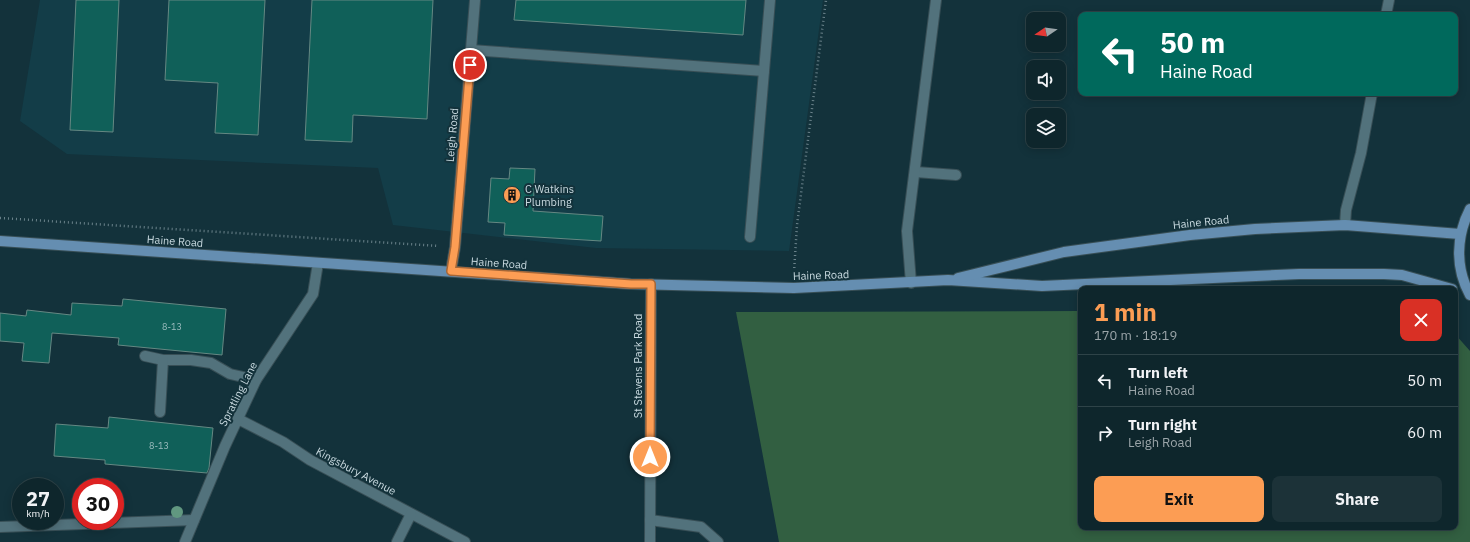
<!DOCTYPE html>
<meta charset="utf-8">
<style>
body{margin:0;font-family:"IBM Plex Sans",sans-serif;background:#1c3238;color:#f1f3f6;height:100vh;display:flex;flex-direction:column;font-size:15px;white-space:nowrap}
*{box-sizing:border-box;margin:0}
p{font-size:13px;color:#9ba5a9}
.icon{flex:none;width:22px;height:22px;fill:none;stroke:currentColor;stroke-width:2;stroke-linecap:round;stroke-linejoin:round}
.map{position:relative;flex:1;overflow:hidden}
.details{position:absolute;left:1078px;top:286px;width:380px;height:244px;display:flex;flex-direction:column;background:#0e262c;border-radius:8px;box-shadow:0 2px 10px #0003,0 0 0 1px #2e4348}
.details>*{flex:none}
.guide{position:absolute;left:1078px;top:12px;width:380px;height:84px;border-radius:8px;box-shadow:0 2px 10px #0003,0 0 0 1px #2e4348;background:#00695c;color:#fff;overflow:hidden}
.needle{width:26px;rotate:257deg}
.fabs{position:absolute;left:1026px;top:12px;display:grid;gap:8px}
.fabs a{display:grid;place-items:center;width:40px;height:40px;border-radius:8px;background:#0e262c;box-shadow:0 2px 10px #0003,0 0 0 1px #2e4348;font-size:20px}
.speed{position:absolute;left:12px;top:478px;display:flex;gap:8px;font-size:20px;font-weight:700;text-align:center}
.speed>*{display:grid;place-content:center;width:52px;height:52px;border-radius:50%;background:#0e262c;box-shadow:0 2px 10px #0003,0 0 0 1px #2e4348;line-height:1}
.speed small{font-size:10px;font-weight:400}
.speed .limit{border:6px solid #d22;background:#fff;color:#111}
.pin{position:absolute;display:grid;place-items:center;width:34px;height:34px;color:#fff;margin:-17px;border:2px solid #fff;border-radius:50%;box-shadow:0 1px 4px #0007}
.me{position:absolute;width:44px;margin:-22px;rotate:0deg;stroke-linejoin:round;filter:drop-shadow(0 0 3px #0008)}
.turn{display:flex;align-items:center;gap:14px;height:84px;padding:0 16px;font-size:18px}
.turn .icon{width:52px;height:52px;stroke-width:2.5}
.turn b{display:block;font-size:28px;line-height:34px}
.round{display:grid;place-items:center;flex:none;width:42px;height:42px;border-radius:8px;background:#1c3238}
.overview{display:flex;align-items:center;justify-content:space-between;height:68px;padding:0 16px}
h1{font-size:24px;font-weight:700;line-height:30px;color:#fc9d54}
.action{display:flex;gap:8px;margin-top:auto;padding:8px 16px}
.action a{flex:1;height:46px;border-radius:8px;background:#fc9d54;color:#111;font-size:16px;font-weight:700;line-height:46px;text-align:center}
.action a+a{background:#1c3238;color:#f1f3f6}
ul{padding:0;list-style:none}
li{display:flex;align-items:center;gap:12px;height:52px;padding:0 16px;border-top:1px solid #2e4348}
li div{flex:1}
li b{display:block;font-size:15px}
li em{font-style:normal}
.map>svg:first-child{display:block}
.built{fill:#133d48}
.green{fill:#325f41}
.building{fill:#106059;stroke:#658883}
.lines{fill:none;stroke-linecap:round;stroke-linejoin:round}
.service-casing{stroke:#384f56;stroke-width:12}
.minor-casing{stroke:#384f56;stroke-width:12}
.primary-casing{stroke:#384f56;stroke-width:12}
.path{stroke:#6b838b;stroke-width:2.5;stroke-dasharray:1 3;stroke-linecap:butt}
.service{stroke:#52727c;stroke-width:10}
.minor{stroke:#52727c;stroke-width:10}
.primary{stroke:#658eb1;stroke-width:10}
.tree{fill:#619880}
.route-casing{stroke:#a46637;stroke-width:10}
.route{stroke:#fc9d54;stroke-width:7}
.labels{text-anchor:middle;stroke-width:4;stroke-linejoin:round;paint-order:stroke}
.number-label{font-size:9px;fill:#9bbcbe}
.street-label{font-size:11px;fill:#c9dae0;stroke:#13323b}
.poi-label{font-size:11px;fill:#c9dae0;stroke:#13323b;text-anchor:start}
</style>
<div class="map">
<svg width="1470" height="542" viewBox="0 0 1470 542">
<rect width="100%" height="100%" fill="#13323b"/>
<polygon class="built" points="40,0 823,0 789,251 596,248 393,225 378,168 67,154 20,121"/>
<polygon class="green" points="1081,311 1081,527 1455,527 1455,334 1470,351 1470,542 779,542 736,312"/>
<g class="building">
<polygon points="76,0 119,0 113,132 70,130"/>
<polygon points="169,0 265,0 258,135 215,133 218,83 165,80"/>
<polygon points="312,0 433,0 427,119 353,115 352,142 305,140"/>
<polygon points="516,0 746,0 743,35 514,20"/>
<polygon points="510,168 535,169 533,211 603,216 601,241 504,235 505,223 488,222 491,178 509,179"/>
<polygon points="123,299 226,309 222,355 118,345 119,338 52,333 49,363 22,361 24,343 0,341 0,313 26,316 27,310 71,315 72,303 122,306"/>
<polygon points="109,417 213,428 209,468 207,473 105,464 105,460 54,456 56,424 108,428"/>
</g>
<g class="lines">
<defs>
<g id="service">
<polyline points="1386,15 1389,0"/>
<polyline points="471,50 764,71"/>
<polyline points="1345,225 1346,210 1361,153 1372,93"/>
<polyline points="750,237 770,0"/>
<polyline points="451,271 455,247 475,0"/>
</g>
<g id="minor">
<polyline points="916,172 956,175"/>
<polyline points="911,283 907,231 936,0"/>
<polyline points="145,356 163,360 191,360 211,363 230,374 256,380"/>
<polyline points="160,412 163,360"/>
<polyline points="238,419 283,442 310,460 465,542"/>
<polyline points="650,520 701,527 718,542"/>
<polyline points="0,527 194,520"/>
<polyline points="185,542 225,446 256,380 313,294 318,263"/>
<polyline points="397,542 411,514"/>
<polyline points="650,542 651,284"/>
</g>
<g id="primary">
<path d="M1470,209C1456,236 1455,268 1470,295"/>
<polyline points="0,241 631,284 794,288 948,280 1042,286 1299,274 1384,274 1402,275 1452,289"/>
<polyline points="958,278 1064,252 1190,235 1255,229 1345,225 1460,234"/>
</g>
</defs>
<use href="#service" class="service-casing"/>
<use href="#minor" class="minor-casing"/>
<use href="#primary" class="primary-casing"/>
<g class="path">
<polyline points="0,218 439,246"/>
<polyline points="794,272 797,225 826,0"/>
</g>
<use href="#service" class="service"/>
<use href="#minor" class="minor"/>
<use href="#primary" class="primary"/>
</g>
<circle class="tree" cx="177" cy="512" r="6"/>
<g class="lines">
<defs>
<polyline id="route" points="470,65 455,247 451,271 631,284 651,284 650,457"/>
</defs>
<use href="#route" class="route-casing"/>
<use href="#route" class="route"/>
</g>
<defs>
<symbol id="building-disc" viewBox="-11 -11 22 22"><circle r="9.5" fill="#fc9d54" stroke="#13323b"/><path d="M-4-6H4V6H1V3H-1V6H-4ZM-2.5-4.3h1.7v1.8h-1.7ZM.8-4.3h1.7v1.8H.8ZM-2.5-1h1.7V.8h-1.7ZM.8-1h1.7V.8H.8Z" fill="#111"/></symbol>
</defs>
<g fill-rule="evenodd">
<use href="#building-disc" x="502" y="185" width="20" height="20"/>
</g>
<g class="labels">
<g class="number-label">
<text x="172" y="330">8-13</text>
<text x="159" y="449">8-13</text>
</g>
<g class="street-label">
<text transform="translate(452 135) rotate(-85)" y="4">Leigh Road</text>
<text transform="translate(1201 222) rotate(-6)" y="4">Haine Road</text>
<text transform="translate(175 241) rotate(4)" y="4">Haine Road</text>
<text transform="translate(499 263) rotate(4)" y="4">Haine Road</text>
<text transform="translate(821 275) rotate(-2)" y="4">Haine Road</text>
<text transform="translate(638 366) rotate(-90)" y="4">St Stevens Park Road</text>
<text transform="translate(238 394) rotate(-63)" y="4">Spratling Lane</text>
<text transform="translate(356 471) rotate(28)" y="4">Kingsbury Avenue</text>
</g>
<g class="poi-label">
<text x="525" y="193">C Watkins<tspan x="525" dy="13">Plumbing</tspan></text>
</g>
</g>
</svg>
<div class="fabs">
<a><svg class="needle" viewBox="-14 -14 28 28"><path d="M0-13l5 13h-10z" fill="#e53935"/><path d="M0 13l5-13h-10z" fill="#9ba5a9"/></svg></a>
<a><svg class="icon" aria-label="sound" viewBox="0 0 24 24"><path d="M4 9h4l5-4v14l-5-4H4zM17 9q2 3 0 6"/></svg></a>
<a><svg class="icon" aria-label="layers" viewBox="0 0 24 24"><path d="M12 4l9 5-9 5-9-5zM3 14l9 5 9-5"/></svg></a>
</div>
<div class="speed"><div>27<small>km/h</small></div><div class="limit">30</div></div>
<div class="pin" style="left:470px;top:65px;background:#d93025"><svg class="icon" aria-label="arrive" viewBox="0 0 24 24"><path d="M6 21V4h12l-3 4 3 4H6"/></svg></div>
<svg class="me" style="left:650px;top:457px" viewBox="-20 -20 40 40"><circle r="17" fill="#fc9d54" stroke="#fff" stroke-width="3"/><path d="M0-11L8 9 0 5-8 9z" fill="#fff"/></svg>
<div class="guide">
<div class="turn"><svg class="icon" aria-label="left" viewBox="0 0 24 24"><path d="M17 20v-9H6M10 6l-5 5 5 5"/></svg><div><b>50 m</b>Haine Road</div></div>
</div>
<section class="details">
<div class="overview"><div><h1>1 min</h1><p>170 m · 18:19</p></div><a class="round" style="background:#d93025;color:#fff"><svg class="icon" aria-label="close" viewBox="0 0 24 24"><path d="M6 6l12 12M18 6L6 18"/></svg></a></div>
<ul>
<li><svg class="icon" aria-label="left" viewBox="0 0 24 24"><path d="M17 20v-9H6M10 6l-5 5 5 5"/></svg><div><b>Turn left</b><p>Haine Road</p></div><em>50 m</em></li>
<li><svg class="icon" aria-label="right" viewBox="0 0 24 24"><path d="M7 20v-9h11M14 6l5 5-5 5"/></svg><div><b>Turn right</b><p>Leigh Road</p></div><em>60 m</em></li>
</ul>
<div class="action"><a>Exit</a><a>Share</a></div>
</section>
</div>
